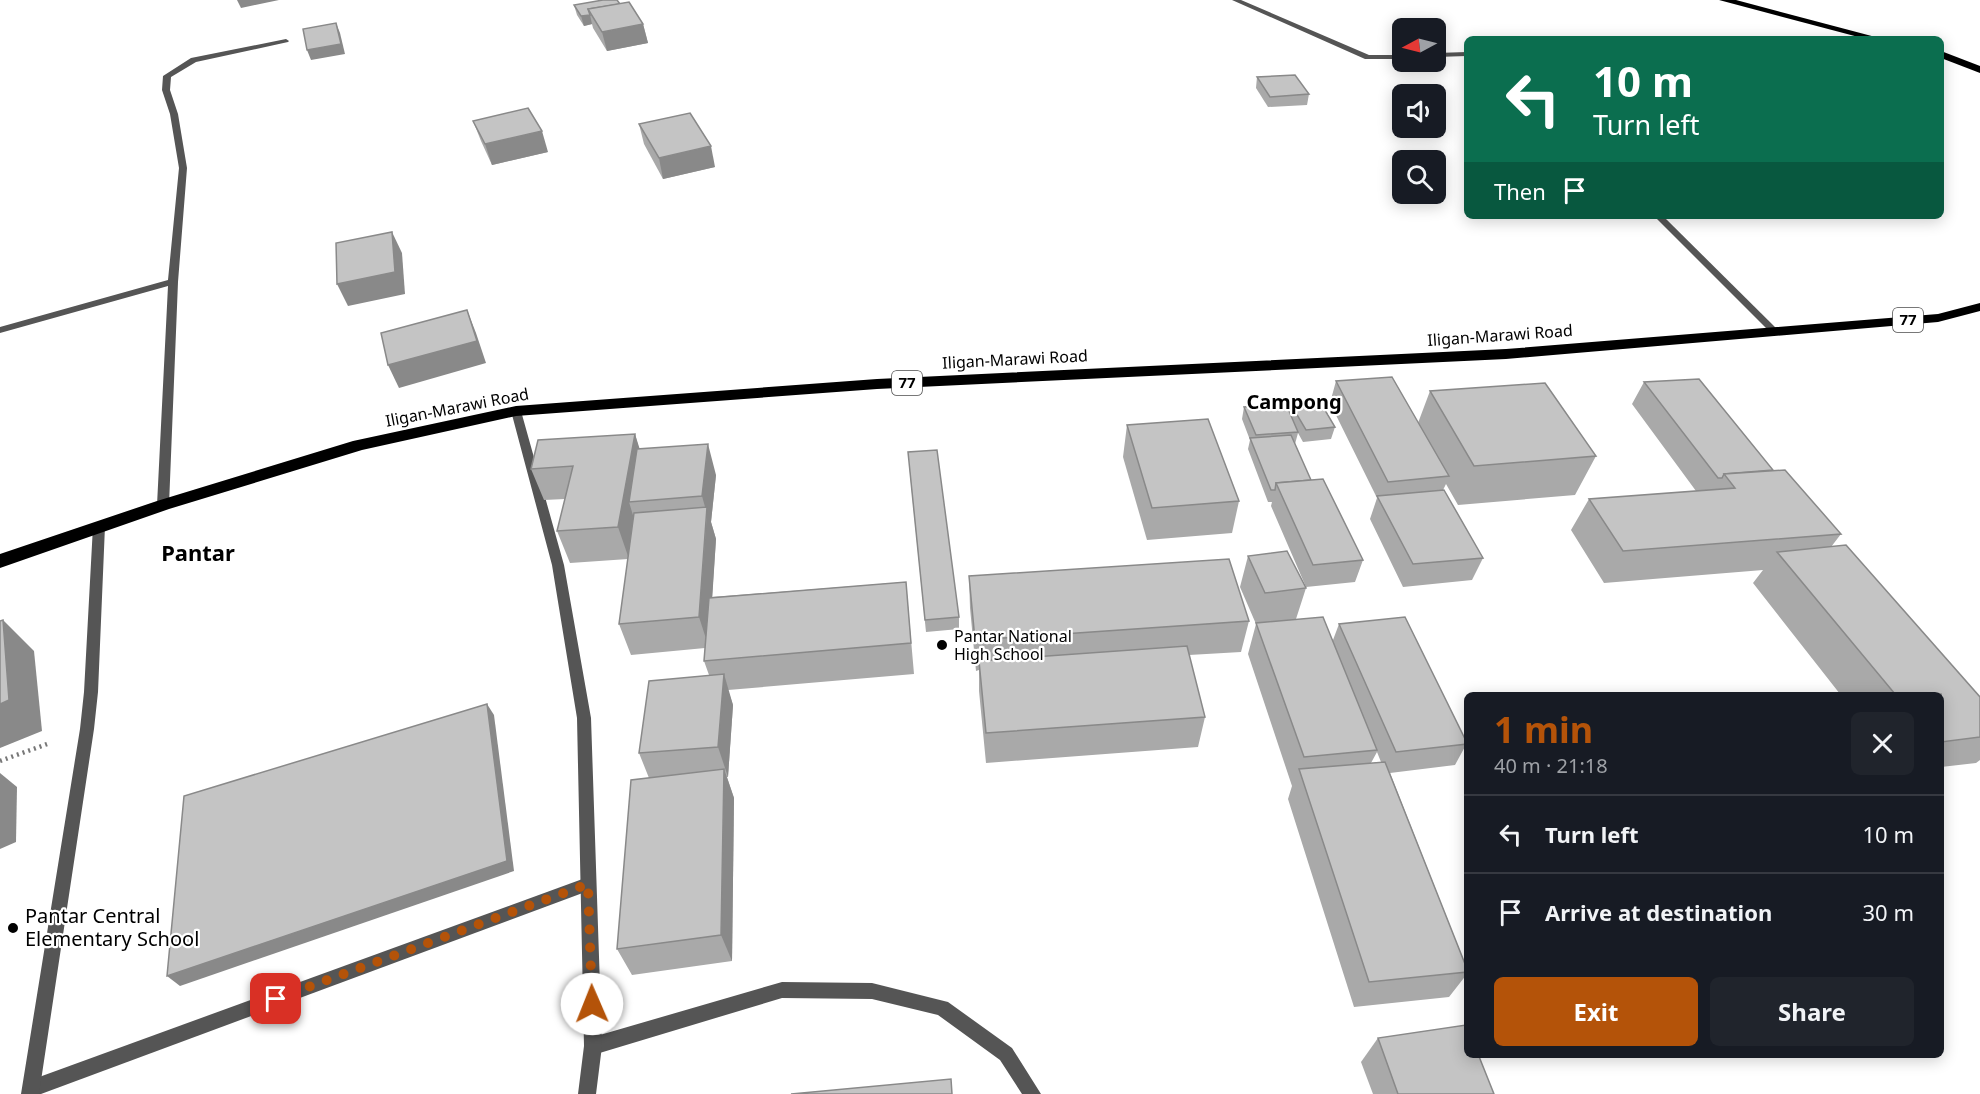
<!DOCTYPE html>
<meta charset="utf-8">
<style>
body{margin:0;font-family:"Noto Sans",sans-serif;background:#20242c;color:#f1f3f6;height:100vh;display:flex;flex-direction:column;font-size:22px;white-space:nowrap}
*{box-sizing:border-box;margin:0}
p{font-size:20px;color:#9ea1a6}
.icon{flex:none;width:33px;height:33px;fill:none;stroke:currentColor;stroke-width:2;stroke-linecap:round;stroke-linejoin:round}
.map{position:relative;flex:1;overflow:hidden}
.side{position:absolute;left:1464px;top:692px;width:480px;height:366px;display:flex;flex-direction:column;background:#171b24;border-radius:9px;box-shadow:0 3px 15px #0003}
.side>*{flex:none}
.top-card{position:absolute;left:1464px;top:36px;width:480px;height:183px;border-radius:9px;box-shadow:0 3px 15px #0003;background:#0b6e4f;color:#fff;overflow:hidden}
.needle{width:39px;rotate:263deg}
.fabs{position:absolute;left:1392px;top:18px;display:grid;gap:12px}
.fabs a{display:grid;place-items:center;width:54px;height:54px;border-radius:9px;background:#171b24;box-shadow:0 3px 15px #0003;font-size:30px}
.pin{position:absolute;display:grid;place-items:center;width:51px;height:51px;color:#fff;margin:-26px;border-radius:12px;box-shadow:0 3px 9px #0006}
.me{position:absolute;width:66px;margin:-33px;rotate:359deg;stroke-linejoin:round;filter:drop-shadow(0 0 4px #0008)}
.turn{display:flex;align-items:center;gap:21px;height:126px;padding:0 30px;font-size:27px}
.turn .icon{width:78px;height:78px;stroke-width:2.5}
.turn b{display:block;font-size:42px;line-height:51px}
.then{display:flex;align-items:center;height:57px;padding:0 30px;background:#0003;gap:12px;font-size:22px}
.round{display:grid;place-items:center;flex:none;width:63px;height:63px;border-radius:9px;background:#20242c}
.summary{display:flex;align-items:center;justify-content:space-between;height:102px;padding:0 30px}
h1{font-size:36px;font-weight:700;line-height:45px;color:#b45309}
.button{display:flex;gap:12px;margin-top:auto;padding:12px 30px}
.button a{flex:1;height:69px;border-radius:9px;background:#b45309;color:#fff;font-size:24px;font-weight:700;line-height:69px;text-align:center}
.button a+a{background:#20242c;color:#f1f3f6}
ul{padding:0;list-style:none}
li{display:flex;align-items:center;gap:18px;height:78px;padding:0 30px;border-top:2px solid #363941}
li div{flex:1}
li b{display:block;font-size:22px}
li em{font-style:normal}
.map>svg:first-child{display:block}
.lines{fill:none;stroke-linecap:round;stroke-linejoin:round}
.path{stroke:#777;stroke-width:4.5;stroke-dasharray:2 4;stroke-linecap:butt}
.lane{fill:#555;fill-rule:evenodd}
.street{fill:#555;fill-rule:evenodd}
.highway{fill:#000;fill-rule:evenodd}
.wall{fill:#a9a9a9;fill-rule:evenodd}
.shaded-wall{fill:#898989}
.building{fill:#c4c4c4;stroke:#898989;stroke-width:1.5}
.route{stroke:#b45309;stroke-width:10;stroke-dasharray:0 18}
.poi-dot{fill:#000;stroke:#fff;stroke-width:2}
.labels{text-anchor:middle;stroke-width:4.5;stroke-linejoin:round;paint-order:stroke}
.shield{fill:#fff;stroke:#4c4c4c;stroke-width:1.5}
.shield-label{font-size:15px;font-weight:bold;fill:#000}
.street-label{font-size:16px;fill:#000;stroke:#fff}
.poi-label{font-size:16px;fill:#000;stroke:#fff;text-anchor:start}
.quarter-label{font-size:20px;font-weight:bold;fill:#000;stroke:#fff}
.near-poi-label{font-size:20px;fill:#000;stroke:#fff;text-anchor:start}
.district-label{font-size:22px;font-weight:bold;fill:#000;stroke:#fff}
</style>
<div class="map">
<svg width="1980" height="1094" viewBox="0 0 1980 1094">
<rect width="100%" height="100%" fill="#fff"/>
<g class="lines">
<polyline class="path" points="0,761 50,743"/>
<g class="lane">
<polygon points="588,877 593,879 596,884 593,889 588,891 41,1094 24,1094 22,1089 25,1083 31,1080"/>
<polygon points="782,982 872,983 948,1002 1012,1048 1041,1094 1022,1094 1000,1060 938,1015 872,999 782,998 593,1055 587,1052 584,1046 587,1040 593,1037"/>
</g>
<g class="street">
<polygon points="1232,0 1241,0 1369,55 1402,55 1402,59 1365,59"/>
<polygon points="286,39 289,41 288,42 196,62 171,77 170,90 178,114 187,168 178,282 169,505 163,509 157,505 168,286 0,333 0,327 168,280 179,168 170,114 162,90 163,76 191,58"/>
<polygon points="1467,52 1467,56 1436,57 1436,53"/>
<polygon points="1654,216 1663,216 1778,330 1778,334 1772,334"/>
<polygon points="516,408 521,411 564,565 591,718 602,1046 596,1094 578,1094 584,1046 577,718 552,565 511,411"/>
<polygon points="99,522 105,526 98,692 94,729 39,1094 21,1094 80,729 84,692 93,526"/>
</g>
<g class="highway">
<polygon points="1719,0 1736,0 1883,39 1866,39"/>
<polygon points="1941,51 1980,66 1980,73 1941,58"/>
<polygon points="1980,303 1980,311 1938,322 1506,359 877,389 516,416 362,450 169,509 0,568 0,554 157,501 353,441 516,406 877,379 1506,349 1938,314"/>
</g>
</g>
<g class="wall">
<polygon points="620,4 643,24 648,43 607,51 593,28 592,24 584,26 577,15 574,5"/>
<polygon points="1257,77 1309,94 1307,105 1268,107 1256,88"/>
<polygon points="473,121 548,152 492,165 481,141"/>
<polygon points="639,124 715,167 663,179 644,144"/>
<polygon points="1336,381 1418,423 1430,391 1596,456 1575,495 1458,505 1446,484 1443,490 1483,558 1472,580 1403,587 1370,519 1377,498 1330,403"/>
<polygon points="1644,382 1773,470 1841,534 1831,547 1980,697 1980,760 1976,763 1941,767 1941,694 1840,694 1753,583 1763,570 1604,583 1571,530 1589,499 1696,491 1632,404"/>
<polygon points="1290,403 1335,427 1331,439 1303,442 1298,433 1295,444 1311,480 1363,560 1355,582 1306,587 1271,506 1272,502 1268,502 1248,449 1250,440 1242,419 1244,407 1289,410"/>
<polygon points="1127,425 1239,501 1232,533 1147,540 1123,457"/>
<polygon points="635,434 639,449 716,475 711,522 716,539 712,597 906,582 914,674 728,690 733,705 728,777 727,777 734,798 732,961 632,975 617,949 649,778 639,753 709,675 704,661 705,648 631,655 619,624 628,559 570,563 557,531 565,499 544,500 531,469"/>
<polygon points="909,464 959,617 959,629 926,632"/>
<path d="M1248,556L1306,588L1296,619L1333,640L1339,624L1467,743L1455,765L1390,773L1467,969V974L1449,997L1354,1007L1288,799L1292,786L1248,654L1256,624L1240,587ZM1377,752L1381,762L1371,763Z"/>
<polygon points="969,576 1249,621 1241,652 1189,655 1205,717 1198,747 986,763 979,691 979,670 976,671 970,608"/>
<polygon points="1378,1038 1494,1094 1373,1094 1361,1062"/>
</g>
<g class="shaded-wall">
<polygon points="237,0 279,0 241,8"/>
<polygon points="590,15 592,24 584,26 581,16"/>
<polygon points="336,23 340,33 345,54 311,60 307,50"/>
<polygon points="643,24 648,43 607,51 602,32"/>
<polygon points="542,131 548,152 492,165 485,144"/>
<polygon points="711,146 715,167 663,179 659,158"/>
<polygon points="392,232 402,253 405,294 348,306 337,284"/>
<polygon points="467,310 476,333 486,363 399,388 388,365"/>
<polygon points="635,434 645,466 629,502 635,522 629,559 618,527"/>
<polygon points="708,444 716,475 711,522 716,539 709,648 699,617 707,514 702,496"/>
<polygon points="3,620 34,651 42,731 0,748 0,704"/>
<polygon points="724,674 733,705 728,777 718,747"/>
<polygon points="487,704 494,715 514,871 180,986 167,976"/>
<polygon points="724,769 734,798 732,961 721,935"/>
<polygon points="0,773 17,787 16,842 0,849"/>
</g>
<g class="building">
<polygon points="603,0 617,0 620,4 588,9 590,15 581,16 574,5"/>
<polygon points="629,2 643,24 602,32 588,9"/>
<polygon points="336,23 341,44 307,50 303,29"/>
<polygon points="1295,75 1309,94 1270,97 1257,77"/>
<polygon points="528,108 542,131 485,144 473,121"/>
<polygon points="690,113 711,146 659,158 639,124"/>
<polygon points="392,232 395,272 337,284 336,243"/>
<polygon points="467,310 477,341 388,365 381,333"/>
<polygon points="1392,377 1449,476 1388,482 1336,381"/>
<polygon points="1699,379 1773,470 1724,474 1722,478 1718,478 1644,382"/>
<polygon points="1545,383 1596,456 1474,466 1430,391"/>
<polygon points="1319,400 1335,427 1306,430 1290,403"/>
<polygon points="1286,404 1298,432 1256,435 1244,407"/>
<polygon points="1208,419 1239,501 1152,508 1127,425"/>
<polygon points="635,434 618,527 557,531 573,466 531,469 538,440"/>
<polygon points="1291,435 1311,480 1276,483 1275,490 1271,490 1250,438"/>
<polygon points="708,444 702,496 629,502 637,449"/>
<polygon points="937,450 959,617 925,620 908,452"/>
<polygon points="1785,470 1841,534 1623,551 1589,499 1735,488 1724,474"/>
<polygon points="1323,479 1363,560 1313,565 1276,483"/>
<polygon points="1444,490 1483,558 1413,564 1377,496"/>
<polygon points="707,507 699,617 619,624 634,513"/>
<polygon points="1846,545 1980,697 1980,737 1941,742 1941,694 1895,694 1777,552"/>
<polygon points="1287,551 1306,588 1265,593 1248,556"/>
<polygon points="1229,559 1249,621 975,640 969,576"/>
<polygon points="906,582 911,643 704,661 709,598"/>
<polygon points="1323,617 1377,750 1304,757 1256,623"/>
<polygon points="1405,617 1467,743 1467,744 1396,752 1339,624"/>
<polygon points="3,620 9,700 0,704 0,621"/>
<polygon points="1187,646 1205,717 986,733 979,661"/>
<polygon points="724,674 718,747 639,753 649,681"/>
<polygon points="487,704 507,861 167,976 184,796"/>
<polygon points="1385,762 1467,969 1467,972 1369,982 1299,769"/>
<polygon points="724,769 721,935 617,949 631,780"/>
<polygon points="1466,1025 1467,1028 1467,1054 1478,1054 1494,1094 1398,1094 1378,1038"/>
<polygon points="951,1079 952,1094 791,1094"/>
</g>
<g class="lines">
<polyline class="route" points="276,999 588,884 592,1004"/>
</g>
<g class="poi-dot">
<circle cx="942" cy="645" r="6"/>
<circle cx="13" cy="928" r="6"/>
</g>
<g class="labels">
<g class="shield">
<rect x="1893" y="308" width="30" height="24" rx="4.5"/>
<rect x="892" y="371" width="30" height="24" rx="4.5"/>
</g>
<g class="shield-label">
<text x="1908" y="325">77</text>
<text x="907" y="388">77</text>
</g>
<g class="street-label">
<text transform="translate(1500 335) rotate(-4)" y="6">Iligan-Marawi Road</text>
<text transform="translate(1015 359) rotate(-3)" y="6">Iligan-Marawi Road</text>
<text transform="translate(457 407) rotate(-11)" y="6">Iligan-Marawi Road</text>
</g>
<g class="poi-label">
<text x="954" y="642">Pantar National<tspan x="954" dy="18">High School</tspan></text>
</g>
<g class="quarter-label">
<text x="1294" y="409">Campong</text>
</g>
<g class="near-poi-label">
<text x="25" y="923">Pantar Central<tspan x="25" dy="23">Elementary School</tspan></text>
</g>
<g class="district-label">
<text x="198" y="561">Pantar</text>
</g>
</g>
</svg>
<div class="fabs">
<a><svg class="needle" viewBox="-14 -14 28 28"><path d="M0-13l5 13h-10z" fill="#e53935"/><path d="M0 13l5-13h-10z" fill="#9ea1a6"/></svg></a>
<a><svg class="icon" aria-label="sound" viewBox="0 0 24 24"><path d="M4 9h4l5-4v14l-5-4H4zM17 9q2 3 0 6"/></svg></a>
<a><svg class="icon" aria-label="search" viewBox="0 0 24 24"><circle cx="10" cy="10" r="6"/><path d="M15 15l6 6"/></svg></a>
</div>
<div class="pin" style="left:276px;top:999px;background:#d93025"><svg class="icon" aria-label="arrive" viewBox="0 0 24 24"><path d="M6 21V4h12l-3 4 3 4H6"/></svg></div>
<svg class="me" style="left:592px;top:1004px" viewBox="-20 -20 40 40"><circle r="19" fill="#fff"/><path d="M0-13L10 11 0 6-10 11z" fill="#b45309"/></svg>
<div class="top-card">
<div class="turn"><svg class="icon" aria-label="left" viewBox="0 0 24 24"><path d="M17 20v-9H6M10 6l-5 5 5 5"/></svg><div><b>10 m</b>Turn left</div></div>
<div class="then">Then<svg class="icon" aria-label="arrive" viewBox="0 0 24 24"><path d="M6 21V4h12l-3 4 3 4H6"/></svg></div>
</div>
<section class="side">
<div class="summary"><div><h1>1 min</h1><p>40 m · 21:18</p></div><a class="round"><svg class="icon" aria-label="close" viewBox="0 0 24 24"><path d="M6 6l12 12M18 6L6 18"/></svg></a></div>
<ul>
<li><svg class="icon" aria-label="left" viewBox="0 0 24 24"><path d="M17 20v-9H6M10 6l-5 5 5 5"/></svg><div><b>Turn left</b></div><em>10 m</em></li>
<li><svg class="icon" aria-label="arrive" viewBox="0 0 24 24"><path d="M6 21V4h12l-3 4 3 4H6"/></svg><div><b>Arrive at destination</b></div><em>30 m</em></li>
</ul>
<div class="button"><a>Exit</a><a>Share</a></div>
</section>
</div>
